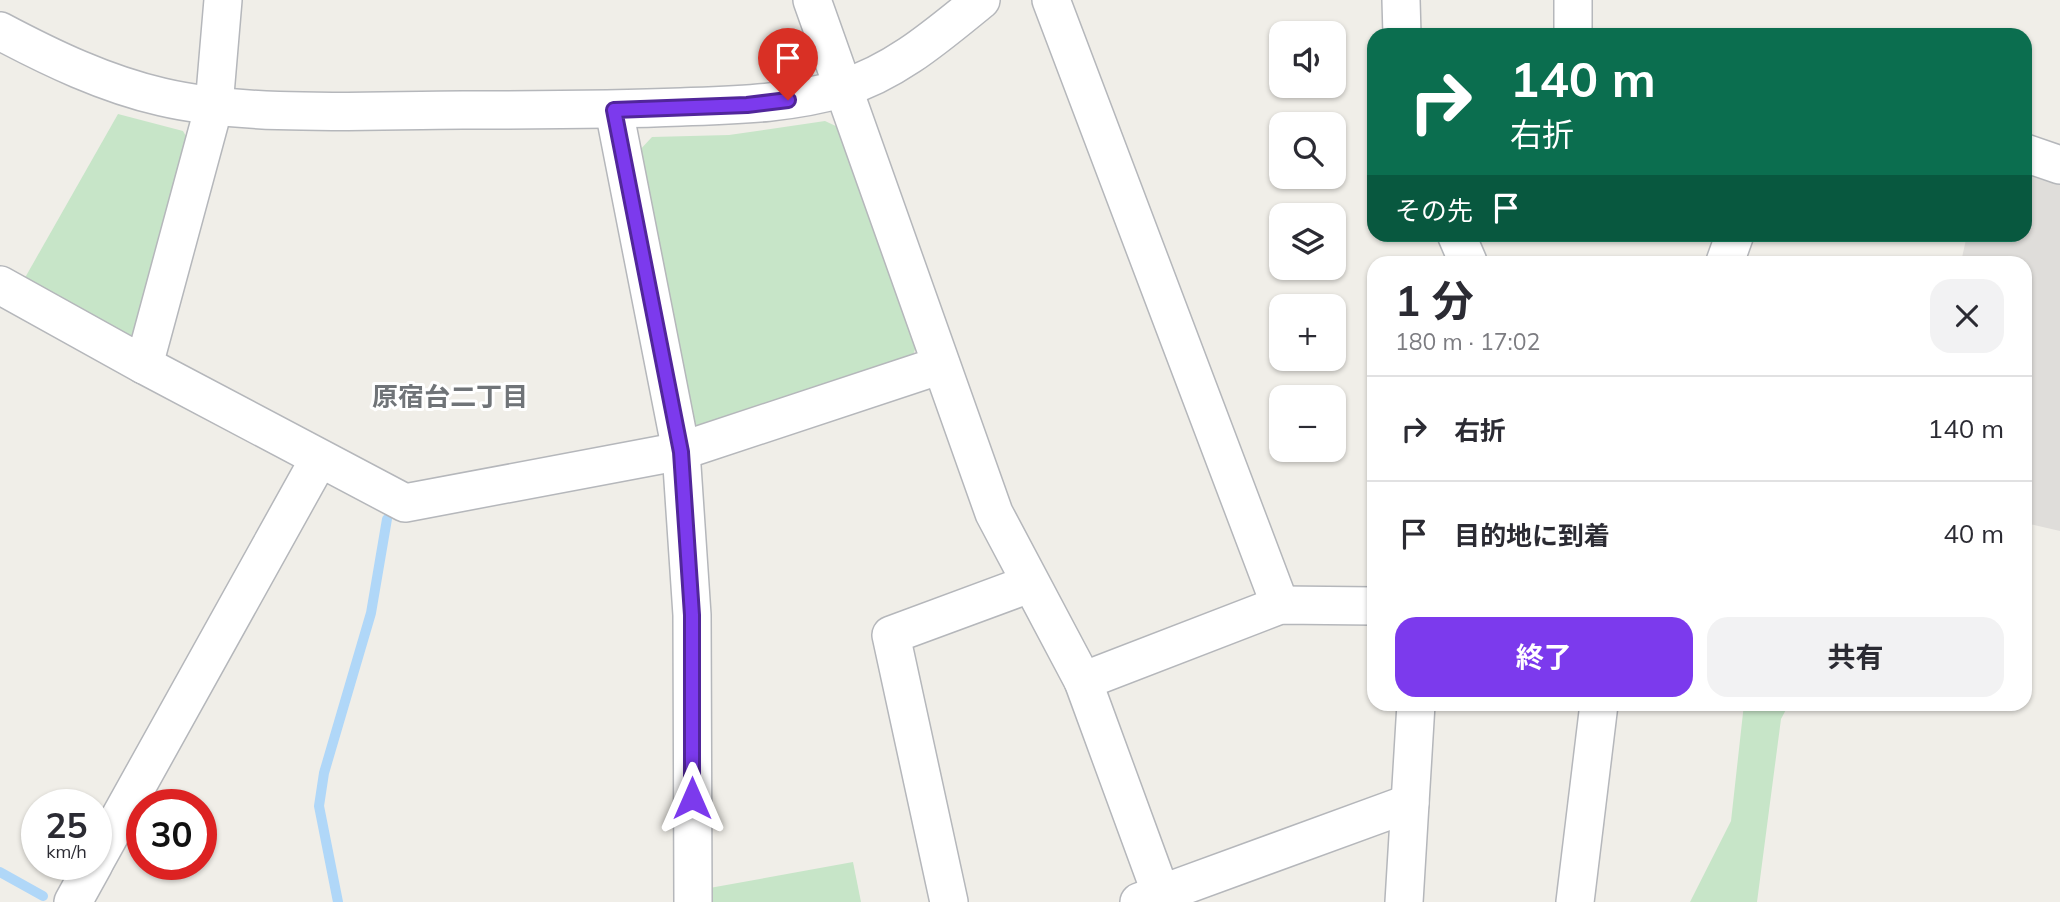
<!DOCTYPE html>
<html lang="ja">
<meta charset="utf-8">
<style>
body{margin:0;font-family:Mulish,"Noto Sans JP",sans-serif;background:#f2f2f3;color:#2b2b33;height:100vh;display:flex;flex-direction:column;font-size:26px;white-space:nowrap}
*{box-sizing:border-box;margin:0}
p{font-size:23px;color:#7c7c81}
.icon{flex:none;width:38px;height:38px;fill:none;stroke:currentColor;stroke-width:2;stroke-linecap:round;stroke-linejoin:round}
.map{position:relative;flex:1;overflow:hidden}
.side{position:absolute;left:1367px;top:256px;width:665px;height:455px;display:flex;flex-direction:column;background:#fff;border-radius:21px;box-shadow:0 2px 5px #0004}
.side>*{flex:none}
.banner{position:absolute;left:1367px;top:28px;width:665px;height:214px;border-radius:21px;box-shadow:0 2px 5px #0004;background:#0b6e4f;color:#fff;overflow:hidden}
.buttons{position:absolute;left:1269px;top:21px;display:grid;gap:14px}
.buttons a{display:grid;place-items:center;width:77px;height:77px;border-radius:14px;background:#fff;box-shadow:0 2px 5px #0004;font-size:35px}
.speed{position:absolute;left:21px;top:789px;display:flex;gap:14px;font-size:35px;font-weight:700;text-align:center}
.speed>*{display:grid;place-content:center;width:91px;height:91px;border-radius:50%;background:#fff;box-shadow:0 2px 5px #0004;line-height:1}
.speed small{font-size:18px;font-weight:400}
.speed .limit{border:10px solid #d22;background:#fff;color:#111}
.pin{position:absolute;display:grid;place-items:center;width:60px;height:60px;color:#fff;margin:-72px -30px;border-radius:50% 50% 50% 0;rotate:-45deg;box-shadow:0 0 7px #0007}
.pin .icon{rotate:45deg}
.me{position:absolute;width:77px;margin:-38px;rotate:0deg;stroke-linejoin:round;filter:drop-shadow(0 0 5px #0008)}
.turn{display:flex;align-items:center;gap:24px;height:147px;padding:0 28px;font-size:32px}
.turn .icon{width:91px;height:91px;stroke-width:2.5}
.turn b{display:block;font-size:49px;line-height:60px}
.then{display:flex;align-items:center;height:66px;padding:0 28px;background:#0003;gap:14px;font-size:26px}
.round{display:grid;place-items:center;flex:none;width:74px;height:74px;border-radius:21px;background:#f2f2f3}
.overview{display:flex;align-items:center;justify-content:space-between;height:119px;padding:0 28px}
h1{font-size:42px;font-weight:700;line-height:52px}
.button{display:flex;gap:14px;margin-top:auto;padding:14px 28px}
.button a{flex:1;height:80px;border-radius:21px;background:#7c3aed;color:#fff;font-size:28px;font-weight:700;line-height:80px;text-align:center}
.button a+a{background:#f2f2f3;color:#2b2b33}
ul{padding:0;list-style:none}
li{display:flex;align-items:center;gap:21px;height:105px;padding:0 28px;border-top:2px solid #e1e1e2}
li div{flex:1}
li b{display:block;font-size:26px}
li em{font-style:normal}
.map>svg:first-child{display:block}
.industrial{fill:#dfddda}
.green{fill:#c7e5c8}
.lines{fill:none;stroke-linecap:round;stroke-linejoin:round}
.stream{stroke:#b0d7f8;stroke-width:10}
.minor-casing{stroke:#b5b7bb;stroke-width:40}
.minor{stroke:#fff;stroke-width:37}
.route-casing{stroke:#51269a;stroke-width:18}
.route{stroke:#7c3aed;stroke-width:12}
.labels{text-anchor:middle;stroke-width:6;stroke-linejoin:round;paint-order:stroke}
.neighbourhood-label{font-size:26px;font-weight:bold;fill:#707478;stroke:#fff}
</style>
<div class="map">
<svg width="2060" height="902" viewBox="0 0 2060 902">
<rect width="100%" height="100%" fill="#f0eee8"/>
<polygon class="industrial" points="2025,168 2060,178 2060,531 2025,523 2025,262 1961,262 1967,235 2025,234"/>
<g class="green">
<polygon points="118,114 183,131 190,143 140,333 126,341 22,283"/>
<polygon points="825,121 840,128 917,343 912,359 707,431 692,424 637,153 652,137 729,135"/>
<polygon points="1744,704 1789,704 1781,719 1757,902 1690,902 1731,821"/>
<polygon points="853,862 861,902 704,902 704,889"/>
</g>
<g class="lines">
<g class="stream">
<polyline points="0,872 43,896"/>
<polyline points="338,902 319,806 324,773 371,613 387,519"/>
</g>
<defs>
<g id="minor">
<polyline points="812,0 994,513 1083,681 1164,902"/>
<polyline points="1051,0 1280,605"/>
<polyline points="1401,0 1402,35"/>
<path d="M0,31C51,58 105,84 162,97C252,118 370,110 463,110C536,110 608,110 681,107C735,105 791,104 843,88C896,72 939,34 981,0"/>
<polyline points="1573,35 1573,0"/>
<polyline points="614,110 681,451 692,615 693,902"/>
<polyline points="2025,153 2060,165"/>
<polyline points="1456,234 1468,262"/>
<polyline points="1725,262 1735,234"/>
<polyline points="0,285 144,365 214,106 223,0"/>
<polyline points="144,365 405,503 681,451 941,365"/>
<polyline points="1083,681 1280,605 1374,606"/>
<polyline points="96,860 319,459"/>
<polyline points="73,902 94,864"/>
<polyline points="949,902 891,635 1029,584"/>
<polyline points="1139,902 1410,803"/>
<polyline points="1404,902 1416,704"/>
<polyline points="1575,902 1599,704"/>
</g>
</defs>
<use href="#minor" class="minor-casing"/>
<use href="#minor" class="minor"/>
</g>
<g class="lines">
<defs>
<polyline id="route" points="692,798 692,615 681,452 614,110 747,105 788,100"/>
</defs>
<use href="#route" class="route-casing"/>
<use href="#route" class="route"/>
</g>
<g class="labels">
<g class="neighbourhood-label">
<text x="450" y="406">原宿台二丁目</text>
</g>
</g>
</svg>
<div class="buttons">
<a><svg class="icon" aria-label="sound" viewBox="0 0 24 24"><path d="M4 9h4l5-4v14l-5-4H4zM17 9q2 3 0 6"/></svg></a>
<a><svg class="icon" aria-label="search" viewBox="0 0 24 24"><circle cx="10" cy="10" r="6"/><path d="M15 15l6 6"/></svg></a>
<a><svg class="icon" aria-label="layers" viewBox="0 0 24 24"><path d="M12 4l9 5-9 5-9-5zM3 14l9 5 9-5"/></svg></a>
<a>+</a>
<a>−</a>
</div>
<div class="speed"><div>25<small>km/h</small></div><div class="limit">30</div></div>
<div class="pin" style="left:788px;top:100px;background:#d93025"><svg class="icon" aria-label="arrive" viewBox="0 0 24 24"><path d="M6 21V4h12l-3 4 3 4H6"/></svg></div>
<svg class="me" style="left:692px;top:798px" viewBox="-20 -20 40 40"><path d="M0-17L14 15 0 8-14 15z" fill="#7c3aed" stroke="#fff" stroke-width="4"/></svg>
<div class="banner">
<div class="turn"><svg class="icon" aria-label="right" viewBox="0 0 24 24"><path d="M7 20v-9h11M14 6l5 5-5 5"/></svg><div><b>140 m</b>右折</div></div>
<div class="then">その先<svg class="icon" aria-label="arrive" viewBox="0 0 24 24"><path d="M6 21V4h12l-3 4 3 4H6"/></svg></div>
</div>
<section class="side">
<div class="overview"><div><h1>1 分</h1><p>180 m · 17:02</p></div><a class="round"><svg class="icon" aria-label="close" viewBox="0 0 24 24"><path d="M6 6l12 12M18 6L6 18"/></svg></a></div>
<ul>
<li><svg class="icon" aria-label="right" viewBox="0 0 24 24"><path d="M7 20v-9h11M14 6l5 5-5 5"/></svg><div><b>右折</b></div><em>140 m</em></li>
<li><svg class="icon" aria-label="arrive" viewBox="0 0 24 24"><path d="M6 21V4h12l-3 4 3 4H6"/></svg><div><b>目的地に到着</b></div><em>40 m</em></li>
</ul>
<div class="button"><a>終了</a><a>共有</a></div>
</section>
</div>
